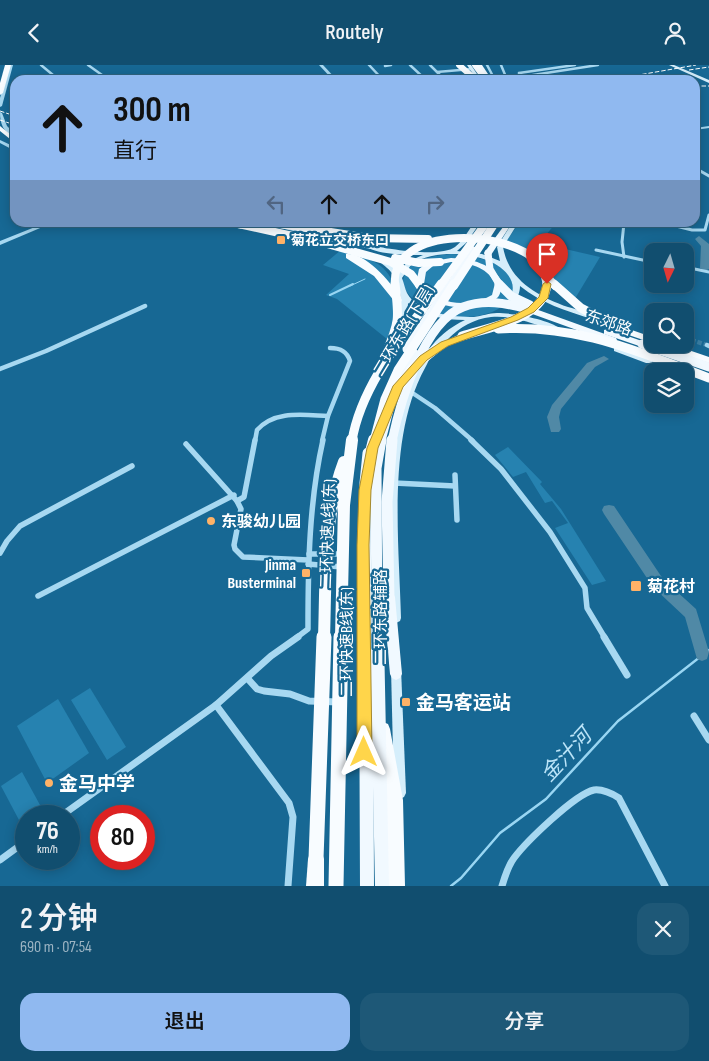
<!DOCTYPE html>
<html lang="zh">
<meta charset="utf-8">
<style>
body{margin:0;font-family:"Sofia Sans Condensed","Noto Sans SC",sans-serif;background:#1e5877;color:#f1f3f6;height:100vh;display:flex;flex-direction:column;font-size:19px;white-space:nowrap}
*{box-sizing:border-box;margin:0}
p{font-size:16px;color:#9cb4c3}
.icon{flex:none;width:28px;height:28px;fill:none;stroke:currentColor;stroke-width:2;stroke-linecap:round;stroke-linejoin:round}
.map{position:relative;height:821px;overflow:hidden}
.panel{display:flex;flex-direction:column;background:#114e6f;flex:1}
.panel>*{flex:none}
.banner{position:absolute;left:10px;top:10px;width:690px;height:152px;border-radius:15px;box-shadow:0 2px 12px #0003,0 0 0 1px #306582;background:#90b9f0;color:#111;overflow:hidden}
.needle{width:32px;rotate:185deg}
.buttons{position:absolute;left:644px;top:178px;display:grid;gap:10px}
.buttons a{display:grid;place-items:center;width:50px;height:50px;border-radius:10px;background:#114e6f;box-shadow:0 2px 12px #0003,0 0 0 1px #306582;font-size:25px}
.speed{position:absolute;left:15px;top:740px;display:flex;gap:10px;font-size:25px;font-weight:700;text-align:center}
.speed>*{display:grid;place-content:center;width:65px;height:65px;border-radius:50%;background:#114e6f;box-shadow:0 2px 12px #0003,0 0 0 1px #306582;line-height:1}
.speed small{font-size:12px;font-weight:400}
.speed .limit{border:8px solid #d22;background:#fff;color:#111}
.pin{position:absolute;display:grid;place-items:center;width:42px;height:42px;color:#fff;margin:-51px -21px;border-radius:50% 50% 50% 0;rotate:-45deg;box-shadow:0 0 5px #0007}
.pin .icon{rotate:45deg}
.me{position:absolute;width:55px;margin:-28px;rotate:0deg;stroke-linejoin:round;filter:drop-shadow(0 0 4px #0008)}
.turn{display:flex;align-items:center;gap:18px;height:105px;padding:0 20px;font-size:22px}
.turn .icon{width:65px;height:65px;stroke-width:2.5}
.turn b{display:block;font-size:35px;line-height:42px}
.lanes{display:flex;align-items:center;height:48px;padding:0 20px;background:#0003;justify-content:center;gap:25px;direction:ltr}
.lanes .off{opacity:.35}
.round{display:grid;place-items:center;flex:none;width:52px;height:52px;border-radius:15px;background:#1e5877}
.head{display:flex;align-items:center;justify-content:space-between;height:85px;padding:0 20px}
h1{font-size:30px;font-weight:600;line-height:38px}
.primary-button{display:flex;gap:10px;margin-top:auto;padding:10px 20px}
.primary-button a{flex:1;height:58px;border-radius:15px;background:#90b9f0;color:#111;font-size:20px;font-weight:600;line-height:58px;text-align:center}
.primary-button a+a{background:#1e5877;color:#f1f3f6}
header{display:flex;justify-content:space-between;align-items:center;height:65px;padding:0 20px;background:#114e6f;font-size:22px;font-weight:600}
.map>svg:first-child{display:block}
.green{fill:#2682b0}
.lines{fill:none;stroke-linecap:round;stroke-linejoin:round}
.stream-far2{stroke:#99d6f3;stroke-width:1}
.stream-far1{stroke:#99d6f3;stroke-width:2}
.stream{stroke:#99d6f3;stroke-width:2.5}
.river{fill:#5089a6;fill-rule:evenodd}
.minor-tunnel{stroke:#3a7fa4;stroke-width:4.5;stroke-dasharray:4.5 2;stroke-linecap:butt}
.minor-far4{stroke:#a7d8f1;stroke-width:2.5}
.minor-far3{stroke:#a7d8f1;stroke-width:3}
.minor-far2{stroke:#a7d8f1;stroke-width:4.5}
.minor-far1{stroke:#a7d8f1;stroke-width:5.5}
.minor{stroke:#a7d8f1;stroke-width:7}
.tertiary{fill:#a7d8f1;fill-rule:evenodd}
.secondary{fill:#d5eefb;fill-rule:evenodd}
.primary{fill:#f1f9ff;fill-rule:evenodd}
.trunk{fill:#f8fcff;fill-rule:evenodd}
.rail{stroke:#fff;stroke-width:1;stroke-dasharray:4.5 2;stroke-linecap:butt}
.primary-bridge-far3{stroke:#f1f9ff;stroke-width:7}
.primary-bridge-far2{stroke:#f1f9ff;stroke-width:9}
.primary-bridge-far1{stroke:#f1f9ff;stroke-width:11}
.primary-bridge{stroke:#f1f9ff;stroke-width:14}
.trunk-bridge-far4{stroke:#f8fcff;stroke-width:6}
.trunk-bridge-far3{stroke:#f8fcff;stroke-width:8}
.trunk-bridge-far2{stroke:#f8fcff;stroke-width:9}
.trunk-bridge-far1{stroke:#f8fcff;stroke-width:12}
.trunk-bridge{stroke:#f8fcff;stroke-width:15}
.route{fill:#ffd54a;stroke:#a68a30}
.poi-dot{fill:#ffb267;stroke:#176894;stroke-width:2}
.labels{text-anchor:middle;stroke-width:4.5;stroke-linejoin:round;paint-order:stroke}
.far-poi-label{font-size:14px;font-weight:bold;fill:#fff;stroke:#176894;text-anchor:start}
.street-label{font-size:16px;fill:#fff;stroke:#176894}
.poi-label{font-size:16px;font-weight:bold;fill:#fff;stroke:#176894;text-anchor:start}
.near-poi-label{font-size:19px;font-weight:bold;fill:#fff;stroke:#176894;text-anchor:start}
.near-water-label{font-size:21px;font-style:italic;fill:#bbe4f8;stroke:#176894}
</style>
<header><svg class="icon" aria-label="back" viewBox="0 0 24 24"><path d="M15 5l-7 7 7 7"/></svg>Routely<svg class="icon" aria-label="person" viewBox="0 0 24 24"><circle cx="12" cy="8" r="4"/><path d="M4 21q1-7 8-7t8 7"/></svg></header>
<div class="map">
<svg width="709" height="821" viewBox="0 0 709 821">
<rect width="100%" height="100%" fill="#176894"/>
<g class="green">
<polygon points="519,158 556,158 539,178 600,192 573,237 542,204 506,177"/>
<path d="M341,185C381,198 387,197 402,239L387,274L337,234L326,230L349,209L323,200Z"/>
<path d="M451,189C470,190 512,196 513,222C514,228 511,234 506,238C480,263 417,253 403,220C402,195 432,191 451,189Z"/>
<polygon points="508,382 542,417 540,419 561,444 606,516 592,520 555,463 568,458 552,436 545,438 526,407 513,412 495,390"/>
<polygon points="90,623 126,682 107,695 71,635"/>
<polygon points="58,634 89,688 47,718 17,661"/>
<polygon points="22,707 40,740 19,755 1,721"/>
</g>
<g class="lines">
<polyline class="stream-far2" points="350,221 365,214"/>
<polyline class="stream-far1" points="330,230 353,219"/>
<polyline class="stream" points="451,821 461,813 500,768 546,734 618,656 709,585"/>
<g class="river">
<polygon points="699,171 709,179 709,204 705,206 700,203 701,181 695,174"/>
<polygon points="604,291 609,294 595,302 561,344 559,352 561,364 559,367 551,367 547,352 552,340 587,298"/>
<polygon points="609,440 614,441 663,514 696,544 709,587 707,594 702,596 697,594 685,552 653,522 604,449 602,445 604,441"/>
</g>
<polyline class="minor-tunnel" points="685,273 707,280"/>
<g class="minor-far4">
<polyline points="41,0 53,10"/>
<polyline points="88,0 109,15"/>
<polyline points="369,0 383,15"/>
<polyline points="410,0 426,15"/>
<polyline points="430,0 445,15"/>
<polyline points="487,0 495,15"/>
<polyline points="501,0 506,12 510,15"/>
<polyline points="385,1 391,0"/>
<polyline points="437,7 472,4"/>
<polyline points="519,8 575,0"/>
<polyline points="519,8 530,15"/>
<polyline points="533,10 598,0"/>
</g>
<g class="minor-far3">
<polyline points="695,103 709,111"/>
<polyline points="624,158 622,177 624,192"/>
<polyline points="657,158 657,160"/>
<polyline points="664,158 692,165 705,165 709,150"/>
<polyline points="596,185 652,197"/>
<polyline points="685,202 709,207"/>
</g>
<g class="minor-far2">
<polyline points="707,280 709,281"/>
<polyline points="0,304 46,286 145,241"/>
<polyline points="411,327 435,343 473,376"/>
<path d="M255,376L257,365C275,345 303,350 328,351"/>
<path d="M322,376L328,351L350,296C347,286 340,283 330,283"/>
</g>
<g class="minor-far1">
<polyline points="471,375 501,404 550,467 585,523 587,543 605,573"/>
<polyline points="186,379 237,436 241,444 234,480 235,484 243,492 308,495"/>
<polyline points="455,410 457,455"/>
<polyline points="394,418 455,421"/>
<polyline points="237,436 244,432 255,375"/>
<polyline points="0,488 7,476 20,461 132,401"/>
<polyline points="309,489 342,489"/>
<polyline points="308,499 342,502"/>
<polyline points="38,531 234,430"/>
<path d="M296,573L308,564C308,501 309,437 323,375"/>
</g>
<g class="minor">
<polyline points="604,572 627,610"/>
<polyline points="248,614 257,624 264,626 290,629 309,636 339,637"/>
<polyline points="216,640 289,738 293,752 288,821"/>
<polyline points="694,651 709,675"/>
<polyline points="61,751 216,640 271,591 298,572"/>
<polyline points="0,795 26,776"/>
<path d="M502,821C505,811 508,801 514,793C526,777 575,729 594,725C603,724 611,728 619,733L665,821"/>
</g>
<g class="tertiary">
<polygon points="9,0 13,0 2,41 0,42 0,33"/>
<polygon points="319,0 323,0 337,15 333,15"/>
<path d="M0,47L2,48L7,61L15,69V72C3,67 0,59 0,47Z"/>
<polygon points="709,61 709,63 695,65 695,63"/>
<polygon points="0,75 15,82 15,86 0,78"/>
<polygon points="45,158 52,158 0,180 0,176"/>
<polygon points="218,158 227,158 244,162 241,164"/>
<polygon points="259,158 268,158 322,170 329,158 335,158 328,171 373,182 370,184"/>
</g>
<g class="secondary">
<polygon points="467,0 471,0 481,15 477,15"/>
<polygon points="669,0 674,0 709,15 709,18"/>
<path d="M474,158H480L466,178L457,186L482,189L500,196L497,182L512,158H518L503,182C509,216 538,231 568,242C578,245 590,247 597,253L596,254H592C566,246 541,238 520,221C520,228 517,234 512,239H508L507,238C514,229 515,219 508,210C491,187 437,183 414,198C408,202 406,208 402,213C404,218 405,224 407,228C418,249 454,252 474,252C482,251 489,248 497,248C513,248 548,254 561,264L557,266C535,260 515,250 491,252C474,254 460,262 448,274C443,278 438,282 434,287C430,291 428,298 425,303C387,372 399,476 401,553L400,556L396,558L392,556L391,553C389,469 373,298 465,255C444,255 424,251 408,238C408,252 405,265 399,278H393L392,276C401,256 406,229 393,210C390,204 384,201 379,196L384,195L393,201L399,208L407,197L423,190C408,190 380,190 367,182L370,180C388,184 440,193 455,182C463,176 468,166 474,158Z"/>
<polygon points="614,282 620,282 652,294 653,296 652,298 646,298 614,286"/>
<polygon points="396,598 400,599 401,603 406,728 404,732 400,734 396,732 394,728 391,603 392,599"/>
</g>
<g class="primary">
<polygon points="478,0 482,0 492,15 488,15"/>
<polygon points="506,158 512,158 491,190 485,190 484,188"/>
<path d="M451,193C472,194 492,198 503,218C501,222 501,230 497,233C483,247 445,244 429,234C423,230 420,225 416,219L419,204L428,197ZM451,197C469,198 486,201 495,218L492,230C470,243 438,241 424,219L426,207L433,201Z"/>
<polygon points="524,242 530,242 616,273 617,275 613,278 610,277 524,246"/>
<polygon points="607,264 642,276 652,274 652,279 642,282 604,269 604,265"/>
<polygon points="389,527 393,528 395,532 402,609 400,613 396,615 392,613 390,609 383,532 385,528"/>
</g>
<g class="trunk">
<polygon points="5,0 11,0 3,28 0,30 0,18"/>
<polygon points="0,61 15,73 15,78 0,66"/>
<path d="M346,189C367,187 393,220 402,235L401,237H395L374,211L346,193Z"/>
<polygon points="623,262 652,272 652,278 620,267 620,263"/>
<polygon points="462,268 465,269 465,273 440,285 437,286 432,283"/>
<polygon points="657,279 671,279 709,292 709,298 659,281"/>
<polygon points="383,657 388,659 390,664 403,735 405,821 387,821 387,735 376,664 378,659"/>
<polygon points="316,786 322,788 324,794 324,821 306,821 308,794 310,788"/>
</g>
<g class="rail">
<polyline points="689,5 709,2"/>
<polyline points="610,15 696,0"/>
<polyline points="695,21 709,21"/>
<polyline points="0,46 15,51"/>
<polyline points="0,55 15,60"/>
</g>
<g class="primary-bridge-far3">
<polyline points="488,188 490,204 500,221"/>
<polyline points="449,221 473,185"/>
</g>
<g class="primary-bridge-far2">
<polyline points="499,219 511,231 530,240"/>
<polyline points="642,279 709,302"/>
<polyline points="407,284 450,219"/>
<polyline points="381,376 390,341 414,288"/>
<path d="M392,376C400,338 423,257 463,242C484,234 506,238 527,244"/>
</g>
<g class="primary-bridge-far1">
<polyline points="389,532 387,437 392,375"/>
<polyline points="366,573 365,418 368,388"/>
<polyline points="377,573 376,403 381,375"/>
</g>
<g class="primary-bridge">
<polyline points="366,572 367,821"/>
<polyline points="377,572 382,821"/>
</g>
<g class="trunk-bridge-far4">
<polyline points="459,0 476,15"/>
<polyline points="475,0 486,15"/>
</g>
<g class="trunk-bridge-far3">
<polyline points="234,158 320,177 391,197 411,209 420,221"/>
<polyline points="273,158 369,173 428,174"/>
<polyline points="395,193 419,198 440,197"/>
<polyline points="546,210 555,221"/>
<path d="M395,221C389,158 516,163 541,202C544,207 546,215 547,221"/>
<polyline points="440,221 486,158"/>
<polyline points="454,221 495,158"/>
</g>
<g class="trunk-bridge-far2">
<polyline points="419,219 421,222"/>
<polyline points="554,219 581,243 623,265"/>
<path d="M498,264C578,259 636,286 709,313"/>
<path d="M462,271C489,262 544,255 547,219"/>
<path d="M386,288C400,257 399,252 395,219"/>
<polyline points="393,332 411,304 437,283"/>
<path d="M352,376C361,319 408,265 441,219"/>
<polyline points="374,376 385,334 398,305 454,219"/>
</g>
<g class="trunk-bridge-far1">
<polyline points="369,395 374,375"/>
<path d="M324,573C326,515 323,452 344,397"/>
<polyline points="341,573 344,440 352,375"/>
</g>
<g class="trunk-bridge">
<polyline points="316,794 324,572"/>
<polyline points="336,821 341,572"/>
</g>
</g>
<polygon class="route" points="547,216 551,219 548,233 534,247 518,255 448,281 427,295 403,322 378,383 371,425 369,480 372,687 370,693 364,695 359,693 357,687 357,480 359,425 367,383 393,321 420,291 441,277 511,252 528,243 539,232 543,219"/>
<g class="poi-dot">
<rect x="276" y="170" width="10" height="10" rx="2.5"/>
<circle cx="211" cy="456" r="5"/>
<rect x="301" y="503" width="10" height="10" rx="2.5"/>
<rect x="630" y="515" width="12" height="12" rx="2.5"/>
<rect x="401" y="632" width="10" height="10" rx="2.5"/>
<circle cx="49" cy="718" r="5"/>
</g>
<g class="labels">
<g class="far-poi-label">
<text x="291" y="180">菊花立交桥东口</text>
</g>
<g class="street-label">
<text transform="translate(609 257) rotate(19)" y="6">东郊路</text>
<text transform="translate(403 265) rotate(-59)" y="6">二环东路(下层)</text>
<text transform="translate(327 469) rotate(-88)" y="6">二环快速A线(东)</text>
<text transform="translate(380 552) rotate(-90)" y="6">二环东路辅路</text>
<text transform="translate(346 577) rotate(-90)" y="6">二环快速B线(东)</text>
</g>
<g class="poi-label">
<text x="221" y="462">东骏幼儿园</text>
<text x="296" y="505" text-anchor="end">Jinma<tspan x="296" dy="18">Busterminal</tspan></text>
<text x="647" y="527">菊花村</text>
</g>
<g class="near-poi-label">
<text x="416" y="644">金马客运站</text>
<text x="59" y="725">金马中学</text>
</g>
<g class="near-water-label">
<text transform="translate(566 690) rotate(-47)" y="7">金汁河</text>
</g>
</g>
</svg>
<div class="buttons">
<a><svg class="needle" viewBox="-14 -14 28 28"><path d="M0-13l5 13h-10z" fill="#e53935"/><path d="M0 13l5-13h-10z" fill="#9cb4c3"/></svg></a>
<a><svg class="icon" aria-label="search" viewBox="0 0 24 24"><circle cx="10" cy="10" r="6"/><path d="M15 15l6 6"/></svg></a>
<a><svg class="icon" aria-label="layers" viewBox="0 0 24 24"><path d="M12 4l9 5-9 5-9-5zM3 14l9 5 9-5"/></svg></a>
</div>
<div class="speed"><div>76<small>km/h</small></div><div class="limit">80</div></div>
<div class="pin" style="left:547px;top:219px;background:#d93025"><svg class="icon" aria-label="arrive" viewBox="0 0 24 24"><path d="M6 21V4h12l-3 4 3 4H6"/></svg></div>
<svg class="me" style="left:364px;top:687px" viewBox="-20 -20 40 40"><path d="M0-17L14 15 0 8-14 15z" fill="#ffd54a" stroke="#fff" stroke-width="4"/></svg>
<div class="banner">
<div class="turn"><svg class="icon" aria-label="ahead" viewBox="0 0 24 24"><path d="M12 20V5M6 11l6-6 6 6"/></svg><div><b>300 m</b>直行</div></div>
<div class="lanes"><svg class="icon off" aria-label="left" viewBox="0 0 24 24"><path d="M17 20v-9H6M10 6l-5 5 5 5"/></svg><svg class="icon" aria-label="ahead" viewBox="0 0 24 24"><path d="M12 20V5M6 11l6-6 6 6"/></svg><svg class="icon" aria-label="ahead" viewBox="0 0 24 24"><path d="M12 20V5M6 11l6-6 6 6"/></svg><svg class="icon off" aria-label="right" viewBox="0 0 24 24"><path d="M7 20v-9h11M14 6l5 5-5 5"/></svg></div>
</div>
</div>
<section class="panel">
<div class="head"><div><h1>2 分钟</h1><p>690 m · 07:54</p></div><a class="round"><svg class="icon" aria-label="close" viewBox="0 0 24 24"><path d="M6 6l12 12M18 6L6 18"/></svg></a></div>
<div class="primary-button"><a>退出</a><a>分享</a></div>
</section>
